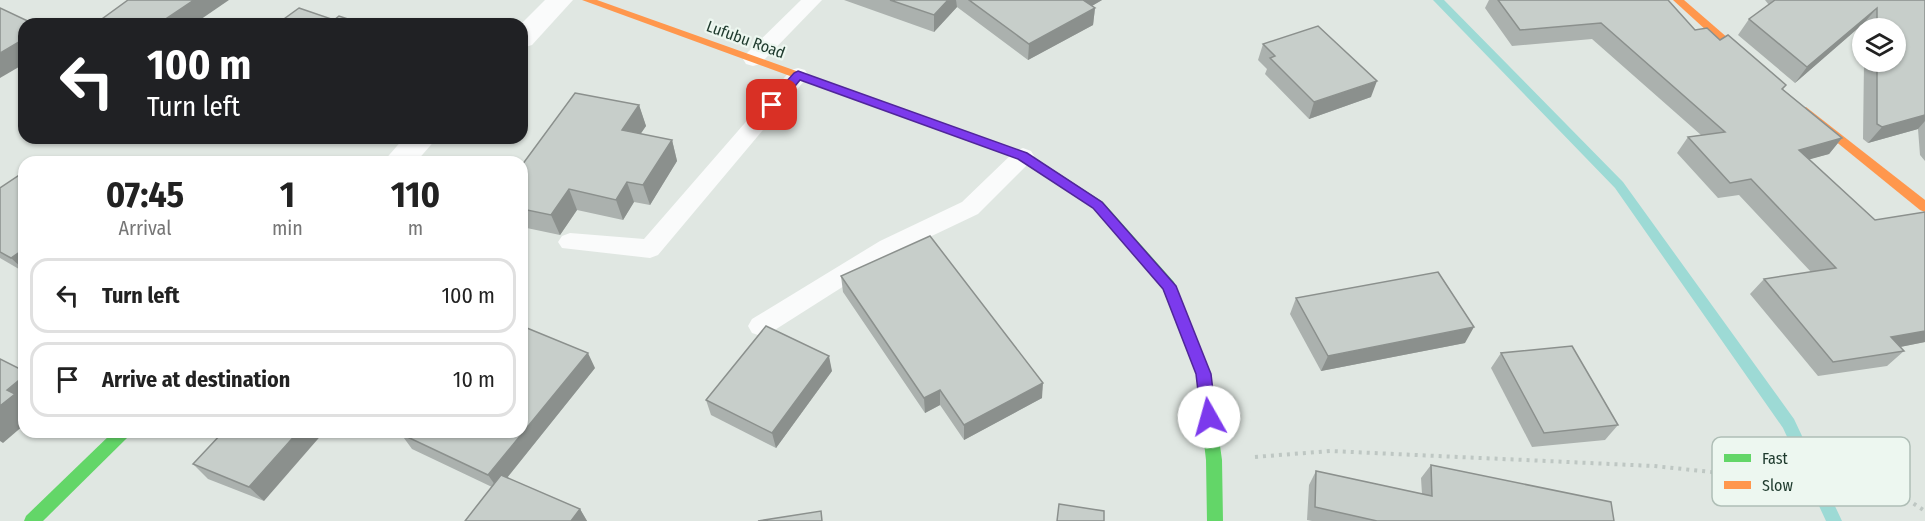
<!DOCTYPE html>
<style>
body{margin:0;font-family:"Fira Sans Condensed",sans-serif;background:#f6f6f6;color:#222;height:100vh;display:flex;flex-direction:column;font-size:22px;white-space:nowrap}
*{box-sizing:border-box;margin:0}
p{font-size:20px;color:#767676}
.icon{flex:none;width:33px;height:33px;fill:none;stroke:currentColor;stroke-width:2;stroke-linecap:round;stroke-linejoin:round}
.map{position:relative;flex:1;overflow:hidden}
.sheet{position:absolute;left:18px;top:156px;width:510px;height:282px;display:flex;flex-direction:column;background:#fff;border-radius:18px;box-shadow:0 2px 4px #0004}
.sheet>*{flex:none}
.hud{position:absolute;left:18px;top:18px;width:510px;height:126px;border-radius:18px;box-shadow:0 2px 4px #0004;background:#202124;color:#fff;overflow:hidden}
.buttons{position:absolute;left:1852px;top:18px;display:grid;gap:12px}
.buttons a{display:grid;place-items:center;width:54px;height:54px;border-radius:50%;background:#fff;box-shadow:0 2px 4px #0004;font-size:30px}
.pin{position:absolute;display:grid;place-items:center;width:51px;height:51px;color:#fff;margin:-26px;border-radius:12px;box-shadow:0 3px 9px #0006}
.me{position:absolute;width:66px;margin:-33px;rotate:353deg;stroke-linejoin:round;filter:drop-shadow(0 0 4px #0008)}
.turn{display:flex;align-items:center;gap:21px;height:126px;padding:0 30px;font-size:27px}
.turn .icon{width:78px;height:78px;stroke-width:2.5}
.turn b{display:block;font-size:42px;line-height:51px}
.eta{display:flex;justify-content:space-evenly;align-items:center;height:102px;text-align:center}
.eta b{font-size:36px;font-weight:700;line-height:42px}
ul{padding:0;list-style:none}
li{display:flex;align-items:center;gap:18px;height:75px;margin:0 12px 9px;padding:0 18px;border:3px solid #e0e0e0;border-radius:18px}
li div{flex:1}
li b{display:block;font-size:22px}
li em{font-style:normal}
.map>svg:first-child{display:block}
.lines{fill:none;stroke-linecap:round;stroke-linejoin:round}
.stream{fill:#9ddad5;fill-rule:evenodd}
.path{stroke:#bec7c3;stroke-width:4;stroke-dasharray:3 5;stroke-linecap:butt}
.lane{fill:#fafbfb;fill-rule:evenodd}
.street{fill:#fafbfb;fill-rule:evenodd}
.fast{fill:#63d668;fill-rule:evenodd}
.slow{fill:#ff974d;fill-rule:evenodd}
.wall{fill:#abb1ae}
.shaded-wall{fill:#8b908d}
.building{fill:#c7ceca;stroke:#8b908d;stroke-width:1.5}
.route{fill:#7c3aed;stroke:#51269a;stroke-width:1.5}
.labels{text-anchor:middle;stroke-width:4.5;stroke-linejoin:round;paint-order:stroke}
.street-label{font-size:16px;fill:#1e3a2d;stroke:#edf7f0}
.key{fill:#edf7f0;stroke:#afbeb6;stroke-width:1.5}
.key-label{font-size:16px;fill:#1e3a2d}
</style>
<div class="map">
<svg width="1925" height="521" viewBox="0 0 1925 521">
<rect width="100%" height="100%" fill="#e0e7e2"/>
<g class="lines">
<polygon class="stream" points="1433,0 1444,0 1623,182 1794,419 1842,521 1826,521 1783,428 1615,188"/>
<polyline class="path" points="1255,457 1330,451 1654,466 1759,477 1859,483 1905,498 1925,511"/>
<g class="lane">
<polygon points="801,0 822,0 760,64 753,66 746,64 743,59 746,54"/>
<polygon points="798,68 805,70 808,75 805,80 658,255 650,258 562,248 558,242 562,236 570,233 644,239 791,70"/>
<polygon points="1023,148 1031,151 1034,156 1031,161 978,214 896,253 770,333 761,336 752,333 748,326 752,319 880,241 962,202 1015,151"/>
</g>
<g class="street">
<polygon points="545,0 573,0 532,45 522,48 521,24"/>
<polygon points="404,138 437,138 416,162 383,162"/>
</g>
<g class="fast">
<polygon points="994,142 1027,153 1103,202 1174,282 1210,374 1222,460 1223,521 1207,521 1206,460 1196,374 1163,289 1093,208 1019,159 990,149 988,146"/>
<polygon points="113,432 131,432 128,437 43,521 24,521 26,516"/>
</g>
<g class="slow">
<polygon points="582,0 597,0 998,143 1000,146 998,149 990,149"/>
<polygon points="1673,0 1684,0 1759,65 1759,71 1751,71"/>
<polygon points="1806,107 1925,200 1925,212 1920,210 1802,114 1800,111 1802,108"/>
</g>
</g>
<g class="wall">
<polygon points="844,0 1102,0 1092,6 1095,8 1093,25 1028,60 957,7 934,32"/>
<polygon points="1489,0 1668,0 1695,30 1720,40 1786,85 1783,89 1842,138 1829,154 1809,159 1875,220 1925,212 1925,342 1900,347 1904,351 1887,366 1818,376 1750,294 1764,279 1811,272 1739,195 1718,198 1677,153 1688,137 1701,135 1592,39 1512,46 1485,8"/>
<polygon points="1765,0 1925,0 1925,161 1920,155 1918,129 1868,143 1863,139 1864,62 1896,62 1896,28 1864,28 1864,23 1795,83 1738,35 1749,19 1769,5"/>
<polygon points="1263,44 1371,97 1309,119 1265,74 1267,69 1258,60"/>
<polygon points="639,105 646,126 640,134 672,140 677,161 650,205 634,202 623,220 577,210 560,235 522,227 522,165"/>
<polygon points="24,172 24,272 0,258 0,188"/>
<polygon points="841,276 1042,398 964,440 940,405 925,413 843,292"/>
<polygon points="1296,298 1465,343 1321,371 1290,314"/>
<polygon points="1501,353 1618,425 1605,440 1532,447 1491,368"/>
<polygon points="595,368 507,478 580,509 587,521 465,521 492,487 412,449 401,434"/>
<polygon points="832,371 776,448 711,415 706,400"/>
<polygon points="223,432 264,501 208,479 193,464"/>
<polygon points="1431,465 1614,521 1312,521 1307,520 1309,485 1316,471 1422,494 1421,478"/>
</g>
<g class="shaded-wall">
<polygon points="194,0 229,0 194,24 158,24"/>
<polygon points="948,0 956,0 957,7 934,32 934,15"/>
<polygon points="1080,0 1102,0 1078,14"/>
<polygon points="1095,8 1093,25 1028,60 1029,44"/>
<polygon points="1877,8 1864,23 1795,83 1807,67"/>
<polygon points="24,39 24,64 0,78 0,53"/>
<polygon points="1377,81 1371,97 1309,119 1314,102"/>
<polygon points="639,105 646,126 629,151 622,130"/>
<polygon points="1925,115 1925,121 1918,129 1868,143 1882,127"/>
<polygon points="1842,138 1829,154 1786,166 1799,150"/>
<polygon points="672,140 677,161 650,205 643,185"/>
<polygon points="627,182 634,202 623,220 616,200"/>
<polygon points="569,189 577,210 560,235 551,215"/>
<polygon points="24,249 24,270 11,258"/>
<polygon points="1474,327 1465,343 1321,371 1328,356"/>
<polygon points="1925,331 1925,342 1875,352 1891,337"/>
<polygon points="588,353 595,368 498,489 488,475"/>
<polygon points="829,356 832,371 776,448 772,433"/>
<polygon points="24,376 24,425 3,443 0,441 0,406 7,390"/>
<polygon points="1043,383 1042,398 964,440 964,425"/>
<polygon points="940,390 940,405 925,413 924,398"/>
<polygon points="298,432 324,432 264,501 249,487"/>
<polygon points="580,509 587,521 571,521"/>
</g>
<g class="building">
<polygon points="128,0 194,0 158,24 95,24"/>
<polygon points="890,0 948,0 934,15"/>
<polygon points="969,0 1083,0 1095,8 1029,44"/>
<polygon points="1498,0 1668,0 1695,30 1707,28 1720,40 1728,35 1786,85 1782,89 1842,138 1799,150 1875,220 1925,212 1925,331 1891,337 1904,351 1833,362 1764,279 1836,268 1751,179 1730,183 1688,137 1725,132 1601,23 1520,30"/>
<polygon points="1775,0 1925,0 1925,115 1882,127 1877,124 1877,62 1896,62 1896,28 1877,28 1877,8 1807,67 1749,19"/>
<polygon points="0,8 34,24 24,24 24,39 0,53"/>
<polygon points="299,8 334,20 339,16 363,24 277,24"/>
<polygon points="1318,26 1377,81 1314,102 1270,58 1275,56 1263,44"/>
<polygon points="575,93 639,105 622,130 672,140 643,185 627,182 616,200 569,189 551,215 522,209 522,165"/>
<polygon points="24,172 24,249 11,258 0,252 0,188"/>
<polygon points="930,236 1043,383 964,425 940,390 924,398 841,276"/>
<polygon points="1438,272 1474,327 1328,356 1296,298"/>
<polygon points="522,326 588,353 488,475 401,434 403,432 522,432"/>
<polygon points="766,326 829,356 772,433 706,400"/>
<polygon points="1572,346 1618,425 1544,433 1501,353"/>
<polygon points="0,359 24,371 24,376 7,390 15,394 0,406"/>
<polygon points="223,432 298,432 249,487 193,464"/>
<polygon points="1431,465 1611,502 1614,521 1377,521 1315,507 1316,471 1432,496"/>
<polygon points="501,475 580,509 571,521 465,521"/>
<polygon points="1059,504 1104,511 1104,521 1057,521"/>
<polygon points="821,511 822,521 758,521"/>
</g>
<polygon class="route" points="798,71 1027,153 1102,202 1176,286 1211,374 1216,417 1214,422 1209,424 1203,422 1201,417 1196,374 1163,289 1093,208 1018,159 800,80 777,108 768,108 768,102 794,73"/>
<g class="labels">
<g class="street-label">
<text transform="translate(746 39) rotate(20)" y="6">Lufubu Road</text>
</g>
</g>
<rect x="1712" y="437" width="198" height="69" rx="9" class="key"/>
<rect x="1724" y="454" width="27" height="8" fill="#63d668"/>
<rect x="1724" y="481" width="27" height="8" fill="#ff974d"/>
<g class="key-label">
<text x="1762" y="464">Fast</text>
<text x="1762" y="491">Slow</text>
</g>
</svg>
<div class="buttons">
<a><svg class="icon" aria-label="layers" viewBox="0 0 24 24"><path d="M12 4l9 5-9 5-9-5zM3 14l9 5 9-5"/></svg></a>
</div>
<div class="pin" style="left:772px;top:105px;background:#d93025"><svg class="icon" aria-label="arrive" viewBox="0 0 24 24"><path d="M6 21V4h12l-3 4 3 4H6"/></svg></div>
<svg class="me" style="left:1209px;top:417px" viewBox="-20 -20 40 40"><circle r="19" fill="#fff"/><path d="M0-13L10 11 0 6-10 11z" fill="#7c3aed"/></svg>
<div class="hud">
<div class="turn"><svg class="icon" aria-label="left" viewBox="0 0 24 24"><path d="M17 20v-9H6M10 6l-5 5 5 5"/></svg><div><b>100 m</b>Turn left</div></div>
</div>
<section class="sheet">
<div class="eta">
<div><b>07:45</b><p>Arrival</p></div>
<div><b>1</b><p>min</p></div>
<div><b>110</b><p>m</p></div>
</div>
<ul>
<li><svg class="icon" aria-label="left" viewBox="0 0 24 24"><path d="M17 20v-9H6M10 6l-5 5 5 5"/></svg><div><b>Turn left</b></div><em>100 m</em></li>
<li><svg class="icon" aria-label="arrive" viewBox="0 0 24 24"><path d="M6 21V4h12l-3 4 3 4H6"/></svg><div><b>Arrive at destination</b></div><em>10 m</em></li>
</ul>
</section>
</div>
